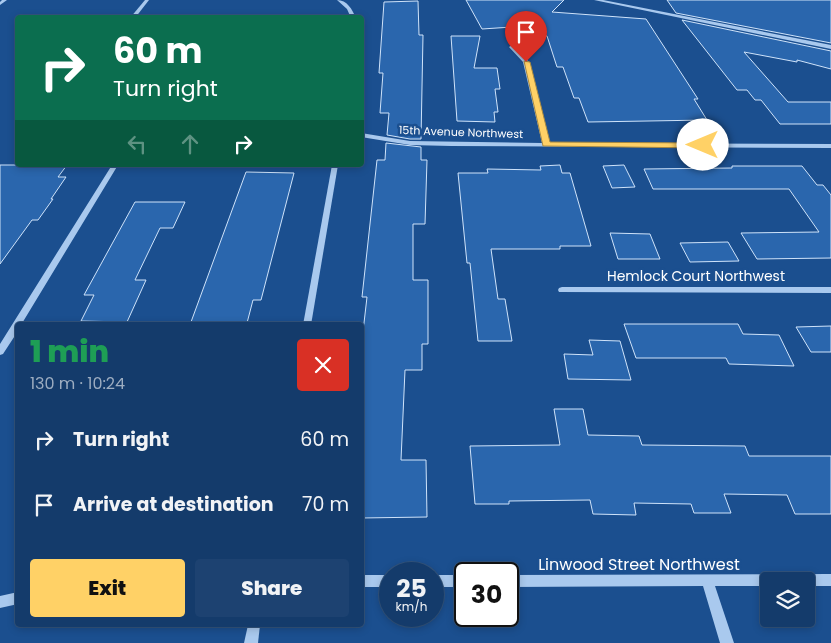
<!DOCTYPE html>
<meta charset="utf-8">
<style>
body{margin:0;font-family:Poppins,sans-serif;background:#1d4271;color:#f1f3f6;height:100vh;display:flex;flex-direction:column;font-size:19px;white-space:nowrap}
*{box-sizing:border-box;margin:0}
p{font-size:16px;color:#9dadc1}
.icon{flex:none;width:28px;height:28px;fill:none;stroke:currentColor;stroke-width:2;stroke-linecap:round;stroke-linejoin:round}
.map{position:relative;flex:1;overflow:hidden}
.panel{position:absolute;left:15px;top:322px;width:349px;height:305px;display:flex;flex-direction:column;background:#143b6b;border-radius:5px;box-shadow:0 2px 8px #0003,0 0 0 1px #33557e}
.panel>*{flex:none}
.top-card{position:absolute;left:15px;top:15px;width:349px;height:152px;border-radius:5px;box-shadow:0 2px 8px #0003,0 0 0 1px #33557e;background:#0b6e4f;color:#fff;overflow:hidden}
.controls{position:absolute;left:760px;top:572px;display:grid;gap:10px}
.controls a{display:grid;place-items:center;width:55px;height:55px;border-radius:5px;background:#143b6b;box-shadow:0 2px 8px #0003,0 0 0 1px #33557e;font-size:25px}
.speed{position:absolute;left:379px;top:562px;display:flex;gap:10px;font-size:25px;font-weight:700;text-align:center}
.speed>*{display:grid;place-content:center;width:65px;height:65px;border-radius:50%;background:#143b6b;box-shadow:0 2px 8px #0003,0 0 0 1px #33557e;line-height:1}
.speed small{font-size:12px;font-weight:400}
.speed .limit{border:2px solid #111;border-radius:8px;background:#fff;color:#111}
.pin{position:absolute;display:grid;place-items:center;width:42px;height:42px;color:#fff;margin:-51px -21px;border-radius:50% 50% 50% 0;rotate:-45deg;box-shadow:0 0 5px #0007}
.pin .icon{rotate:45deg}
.me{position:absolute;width:55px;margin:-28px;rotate:270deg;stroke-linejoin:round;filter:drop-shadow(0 0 4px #0008)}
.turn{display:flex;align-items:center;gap:18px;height:105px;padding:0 15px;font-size:22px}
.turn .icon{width:65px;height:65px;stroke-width:2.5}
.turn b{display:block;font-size:35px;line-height:42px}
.lanes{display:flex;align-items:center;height:48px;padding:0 15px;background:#0003;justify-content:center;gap:25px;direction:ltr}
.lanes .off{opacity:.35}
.round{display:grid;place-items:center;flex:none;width:52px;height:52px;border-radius:5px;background:#1d4271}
.head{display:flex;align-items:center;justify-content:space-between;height:85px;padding:0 15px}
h1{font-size:30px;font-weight:800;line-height:38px;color:#1e9e55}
.primary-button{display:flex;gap:10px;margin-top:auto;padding:10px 15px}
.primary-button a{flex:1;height:58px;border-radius:5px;background:#ffd166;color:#111;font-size:20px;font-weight:800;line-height:58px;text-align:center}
.primary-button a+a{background:#1d4271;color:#f1f3f6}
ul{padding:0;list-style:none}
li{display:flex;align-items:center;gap:15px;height:65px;padding:0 15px}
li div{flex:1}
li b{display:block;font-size:19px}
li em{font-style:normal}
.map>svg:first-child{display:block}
.building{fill:#2a66ad;stroke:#cfe3fa}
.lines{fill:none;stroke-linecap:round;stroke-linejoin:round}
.minor{fill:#a9c9ee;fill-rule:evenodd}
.route{fill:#ffd166;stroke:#a68842}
.labels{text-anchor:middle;stroke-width:5;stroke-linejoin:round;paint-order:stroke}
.far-street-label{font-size:11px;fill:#fff;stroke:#1b4f8f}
.street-label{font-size:14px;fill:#fff;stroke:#1b4f8f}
.near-street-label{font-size:16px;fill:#fff;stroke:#1b4f8f}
</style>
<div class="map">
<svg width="831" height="643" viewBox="0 0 831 643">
<rect width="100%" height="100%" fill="#1b4f8f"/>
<g class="building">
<polygon points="466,0 564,0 552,12 646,19 698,99 694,99 707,120 588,122 579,98 574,98 563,67 557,67 547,36 512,27 482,29"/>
<polygon points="667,0 831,0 831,43 676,13"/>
<polygon points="418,1 419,35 423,35 421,139 410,139 387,135 389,113 380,113 383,73 379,73 384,2"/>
<polygon points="682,20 831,51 831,69 797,60 797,62 744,52 788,102 831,102 831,124 780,124 761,100 755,100 747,90 737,90"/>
<polygon points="451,36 480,36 474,68 497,68 500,89 495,89 498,112 494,112 495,122 457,121"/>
<polygon points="386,143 421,147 421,160 427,160 425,224 413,224 413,280 428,280 428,344 422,344 422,370 405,370 401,460 426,460 427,517 361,518 361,349 367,297 362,297 377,160 385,160"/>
<polygon points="0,165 67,165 58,177 66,177 51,199 53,199 38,220 32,220 0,264"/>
<polygon points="560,165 562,173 570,173 591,246 560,246 560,249 491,249 498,299 505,299 512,341 478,341 470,263 467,263 458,173 488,173 487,169 541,170 540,166"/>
<polygon points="624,165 635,187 612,188 603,166"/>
<polygon points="732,166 802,166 817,185 823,185 831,195 831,258 757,259 741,233 819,232 789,189 653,189 644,169 732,168"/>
<polygon points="246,172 294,173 261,300 253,300 247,323 191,322"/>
<polygon points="135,202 185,202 173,228 160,228 135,280 146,280 127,322 81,321 94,295 84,295"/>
<polygon points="610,233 650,234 660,259 618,259"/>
<polygon points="728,242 739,261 690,262 680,243"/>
<polygon points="624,324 738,324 743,334 779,335 794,366 729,364 726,358 636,358"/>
<polygon points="831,326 831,352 811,352 796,327"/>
<polygon points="589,340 620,341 631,380 568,379 564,354 593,355"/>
<polygon points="554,409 583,409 588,435 639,436 642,445 745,446 749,456 831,456 831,514 795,514 787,495 724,494 731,513 694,513 691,504 634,503 636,515 593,514 590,500 509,501 509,504 475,504 470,446 560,445"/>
</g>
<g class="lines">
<g class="minor">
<polygon points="2,0 7,0 0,5 0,2"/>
<polygon points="145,0 149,0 135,18 130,18"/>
<path d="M337,0C347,0 352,9 356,18H351L347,9Z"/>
<polygon points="594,0 603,0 831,45 831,49"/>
<polygon points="512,45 529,62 549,143 831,144 831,148 451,146 410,145 361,137 361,133 410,141 542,143 523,62 509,47"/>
<polygon points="112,165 118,165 21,325 18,325 18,331 3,354 0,355 0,344"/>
<polygon points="332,165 338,165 311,325 303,325"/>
<polygon points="562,287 831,287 831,293 559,292 558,290 559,288"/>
<polygon points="831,574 831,586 806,586 806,581 769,581 769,586 715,586 734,643 720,643 703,586 508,587 508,575"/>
<rect x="361" y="575" width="29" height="12"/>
<rect x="432" y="575" width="33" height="12"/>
<polygon points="18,592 18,604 0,608 0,596"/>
<polygon points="248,625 260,625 258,643 244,643"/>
</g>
</g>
<polygon class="route" points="524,61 530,62 550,142 703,143 707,145 703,148 543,146"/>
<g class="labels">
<g class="far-street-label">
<text transform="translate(461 132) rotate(2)" y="4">15th Avenue Northwest</text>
</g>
<g class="street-label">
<text x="696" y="281">Hemlock Court Northwest</text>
</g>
<g class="near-street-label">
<text x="639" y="570">Linwood Street Northwest</text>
</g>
</g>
</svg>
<div class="controls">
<a><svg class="icon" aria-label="layers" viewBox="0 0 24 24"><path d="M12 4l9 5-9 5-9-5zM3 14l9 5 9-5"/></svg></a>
</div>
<div class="speed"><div>25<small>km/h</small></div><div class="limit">30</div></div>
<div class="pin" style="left:526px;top:62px;background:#d93025"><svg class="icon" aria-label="arrive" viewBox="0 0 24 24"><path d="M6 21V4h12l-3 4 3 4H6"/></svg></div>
<svg class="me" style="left:703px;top:145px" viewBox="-20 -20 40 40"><circle r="19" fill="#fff"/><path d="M0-13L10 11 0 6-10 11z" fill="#ffd166"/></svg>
<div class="top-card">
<div class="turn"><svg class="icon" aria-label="right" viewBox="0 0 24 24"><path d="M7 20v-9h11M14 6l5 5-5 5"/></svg><div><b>60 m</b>Turn right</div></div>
<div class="lanes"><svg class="icon off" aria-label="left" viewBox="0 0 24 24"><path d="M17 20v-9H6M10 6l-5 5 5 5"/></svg><svg class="icon off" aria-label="ahead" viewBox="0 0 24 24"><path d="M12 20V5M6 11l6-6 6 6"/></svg><svg class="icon" aria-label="right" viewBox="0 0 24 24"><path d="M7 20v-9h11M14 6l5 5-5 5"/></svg></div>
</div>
<section class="panel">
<div class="head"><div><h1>1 min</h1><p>130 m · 10:24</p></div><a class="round" style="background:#d93025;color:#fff"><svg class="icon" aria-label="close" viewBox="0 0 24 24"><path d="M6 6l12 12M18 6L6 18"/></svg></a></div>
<ul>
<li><svg class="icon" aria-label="right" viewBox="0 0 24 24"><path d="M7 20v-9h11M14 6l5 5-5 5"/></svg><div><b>Turn right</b></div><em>60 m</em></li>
<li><svg class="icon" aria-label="arrive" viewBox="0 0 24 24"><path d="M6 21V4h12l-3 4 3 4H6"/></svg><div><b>Arrive at destination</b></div><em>70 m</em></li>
</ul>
<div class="primary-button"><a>Exit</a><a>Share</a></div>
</section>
</div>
